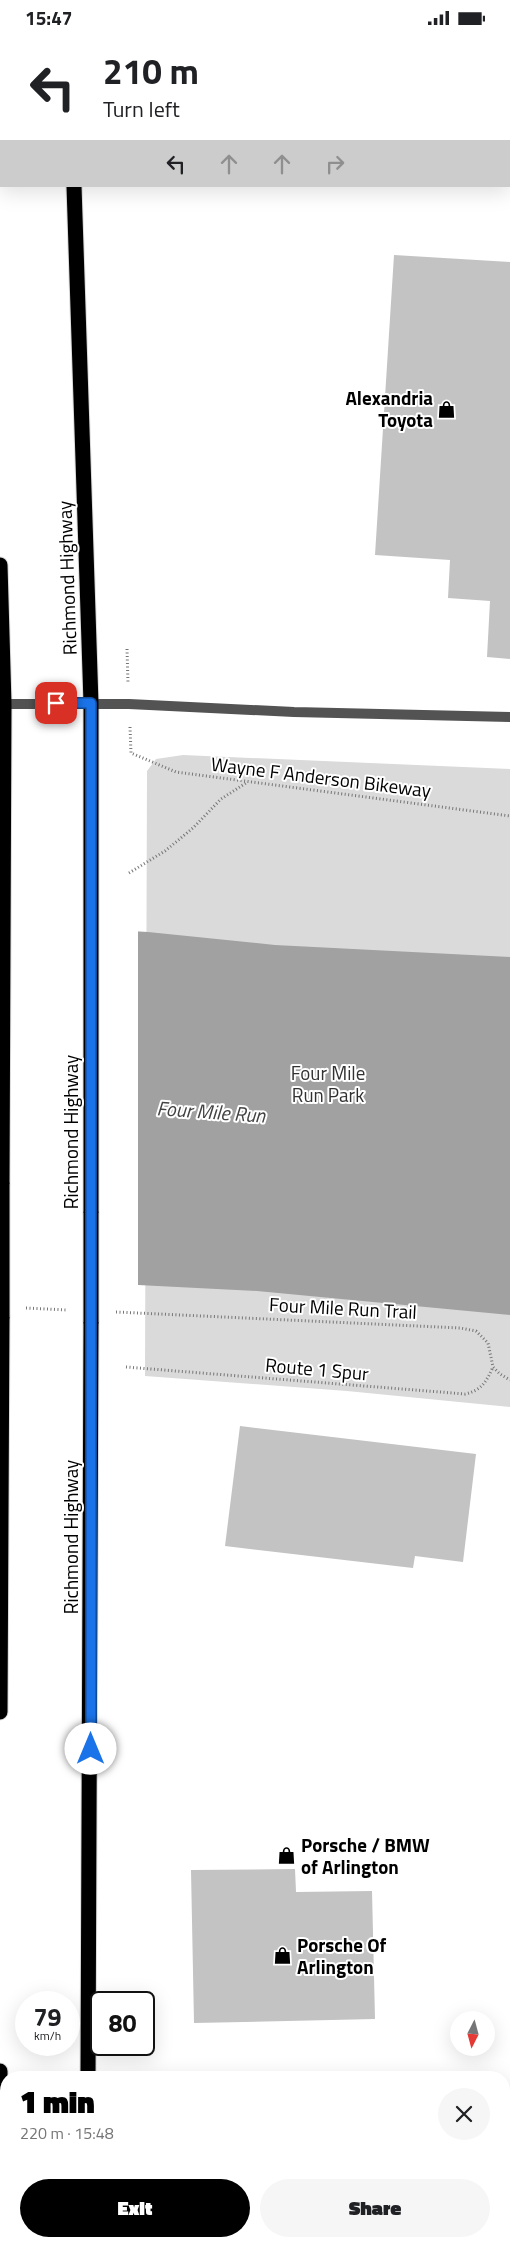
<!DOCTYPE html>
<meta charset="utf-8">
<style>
body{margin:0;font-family:"Titillium Web",sans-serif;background:#f6f6f6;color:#202124;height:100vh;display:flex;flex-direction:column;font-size:19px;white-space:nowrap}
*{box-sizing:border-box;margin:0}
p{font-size:16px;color:#757577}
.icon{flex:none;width:28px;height:28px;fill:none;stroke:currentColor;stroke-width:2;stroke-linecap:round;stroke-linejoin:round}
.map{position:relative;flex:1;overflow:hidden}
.drawer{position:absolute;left:0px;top:2036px;width:510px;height:176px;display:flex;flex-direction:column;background:#fff;border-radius:20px 20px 0 0;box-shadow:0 5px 20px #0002}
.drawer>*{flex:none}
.hud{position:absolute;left:0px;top:0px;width:510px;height:152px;box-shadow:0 5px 20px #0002;background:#fff;color:#202124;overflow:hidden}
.needle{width:32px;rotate:186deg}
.buttons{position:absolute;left:450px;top:1976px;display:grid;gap:10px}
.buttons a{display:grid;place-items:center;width:45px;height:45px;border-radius:50%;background:#fff;box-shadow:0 5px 20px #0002;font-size:25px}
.speed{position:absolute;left:15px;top:1956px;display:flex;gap:10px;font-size:25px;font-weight:700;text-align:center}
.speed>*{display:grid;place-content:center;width:65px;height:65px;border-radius:50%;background:#fff;box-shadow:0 5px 20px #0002;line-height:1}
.speed small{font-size:12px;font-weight:400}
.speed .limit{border:2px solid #111;border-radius:8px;background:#fff;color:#111}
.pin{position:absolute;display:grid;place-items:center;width:42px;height:42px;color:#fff;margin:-21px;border-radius:10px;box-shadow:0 2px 8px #0006}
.me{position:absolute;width:55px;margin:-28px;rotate:0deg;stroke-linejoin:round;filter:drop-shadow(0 0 4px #0008)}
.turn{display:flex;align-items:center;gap:18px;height:105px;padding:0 20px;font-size:22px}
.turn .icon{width:65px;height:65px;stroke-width:2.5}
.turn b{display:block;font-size:35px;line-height:42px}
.lanes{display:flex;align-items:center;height:48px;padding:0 20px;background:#0003;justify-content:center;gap:25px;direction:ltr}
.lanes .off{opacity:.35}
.round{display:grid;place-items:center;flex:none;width:52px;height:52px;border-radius:26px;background:#f6f6f6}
.overview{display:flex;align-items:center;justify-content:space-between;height:85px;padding:0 20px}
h1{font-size:30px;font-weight:800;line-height:38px;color:#000}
.action{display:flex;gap:10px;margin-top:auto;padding:10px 20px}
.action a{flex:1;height:58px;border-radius:30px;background:#000;color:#fff;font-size:20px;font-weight:800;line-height:58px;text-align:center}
.action a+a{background:#f6f6f6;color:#202124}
.status{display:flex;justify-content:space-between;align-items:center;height:35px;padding:0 25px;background:#fff;direction:ltr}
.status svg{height:14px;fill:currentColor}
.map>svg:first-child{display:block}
.green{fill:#dadada}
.water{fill:#a1a1a1}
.pier{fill:#fff}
.building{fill:#c3c3c3}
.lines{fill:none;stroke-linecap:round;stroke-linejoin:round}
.primary-casing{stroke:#dbdbdb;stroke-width:14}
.highway-casing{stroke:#dbdbdb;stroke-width:17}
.path{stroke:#757575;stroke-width:3;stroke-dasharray:1 2.5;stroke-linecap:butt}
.lane{stroke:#535353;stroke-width:10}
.primary{stroke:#000;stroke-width:12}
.highway{stroke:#000;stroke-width:15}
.highway-bridge-casing{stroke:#dbdbdb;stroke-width:17;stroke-linecap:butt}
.highway-bridge{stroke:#000;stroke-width:15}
.route-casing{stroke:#114b97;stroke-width:12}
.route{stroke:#1a73e8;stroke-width:9}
.labels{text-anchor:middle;stroke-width:4;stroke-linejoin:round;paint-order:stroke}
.poi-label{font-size:19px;font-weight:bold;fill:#000;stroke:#fff;text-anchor:start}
.street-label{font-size:19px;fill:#000;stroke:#fff}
.park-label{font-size:19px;fill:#313131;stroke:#fff}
.water-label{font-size:20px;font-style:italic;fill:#424242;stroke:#fff}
</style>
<div class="status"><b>15:47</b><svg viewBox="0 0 49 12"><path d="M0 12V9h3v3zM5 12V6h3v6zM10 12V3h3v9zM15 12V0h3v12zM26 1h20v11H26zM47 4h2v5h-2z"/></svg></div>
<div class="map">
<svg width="510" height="2212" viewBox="0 0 510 2212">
<rect width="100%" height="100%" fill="#fff"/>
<polygon class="green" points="183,720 510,734 510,1372 347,1356 145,1341 147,736 156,724"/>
<polygon class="water" points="44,891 148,897 275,910 510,922 510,1280 257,1256 138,1250"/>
<polygon class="pier" points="0,885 138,894 138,1253 0,1248"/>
<g class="building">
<polygon points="394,220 510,227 510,624 487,622 490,566 448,563 450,525 375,520"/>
<polygon points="240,1391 476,1419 463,1527 415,1521 413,1533 225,1511"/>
<polygon points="295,1834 296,1857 372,1856 375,1984 194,1988 191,1835"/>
</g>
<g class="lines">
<defs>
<g id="primary">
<polyline points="504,2103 510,2104"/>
<polyline points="504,2174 510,2175"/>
</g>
<g id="highway">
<polyline points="72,0 72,1"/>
<polyline points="74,151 91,668 91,1178"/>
<polyline points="0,530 4,669 2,1149"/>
<polyline points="0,1677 2,1282"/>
<polyline points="0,2036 2,2212"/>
<polyline points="88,2042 91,1287"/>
<polyline points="86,2212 86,2206"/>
</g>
</defs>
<use href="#primary" class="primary-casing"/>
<use href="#highway" class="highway-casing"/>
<g class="path">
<polyline points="509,35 510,34"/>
<polyline points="127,614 128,648"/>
<polyline points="130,692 131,718 176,737 510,781"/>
<polyline points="129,838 165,816 193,793 221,764 246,748"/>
<polyline points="26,1273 67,1275"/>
<polyline points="116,1277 460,1293 476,1296 488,1308 493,1332 500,1339 510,1345"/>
<path d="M126,1332L465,1359C482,1355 486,1347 493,1332"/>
</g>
<polyline class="lane" points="0,669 129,669 294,677 510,682"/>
<use href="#primary" class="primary"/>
<use href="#highway" class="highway"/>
<defs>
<g id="highway-bridge">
<polyline points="91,1178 91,1287"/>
<polyline points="2,1282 2,1149"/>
</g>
</defs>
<use href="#highway-bridge" class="highway-bridge-casing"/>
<use href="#highway-bridge" class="highway-bridge"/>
</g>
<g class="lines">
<defs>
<polyline id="route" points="56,668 91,668 91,1714"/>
</defs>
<use href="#route" class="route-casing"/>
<use href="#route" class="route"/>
</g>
<defs>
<symbol id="shop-bare" viewBox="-9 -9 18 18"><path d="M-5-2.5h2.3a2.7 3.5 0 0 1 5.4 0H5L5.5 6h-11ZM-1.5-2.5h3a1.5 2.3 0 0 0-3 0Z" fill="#000" stroke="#fff" stroke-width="2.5" paint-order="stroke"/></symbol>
</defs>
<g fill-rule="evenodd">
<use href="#shop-bare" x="434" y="362" width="25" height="25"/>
<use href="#shop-bare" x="274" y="1808" width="25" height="25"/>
<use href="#shop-bare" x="270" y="1908" width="25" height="25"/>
</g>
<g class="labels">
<g class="poi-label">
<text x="433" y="370" text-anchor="end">Alexandria<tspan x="433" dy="22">Toyota</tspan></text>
<text x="301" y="1817">Porsche / BMW<tspan x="301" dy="22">of Arlington</tspan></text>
<text x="297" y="1917">Porsche Of<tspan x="297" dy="22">Arlington</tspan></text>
</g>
<g class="street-label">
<text transform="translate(67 543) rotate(-92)" y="7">Richmond Highway</text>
<text transform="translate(321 742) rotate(7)" y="7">Wayne F Anderson Bikeway</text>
<text transform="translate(71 1097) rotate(-90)" y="7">Richmond Highway</text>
<text transform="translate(343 1273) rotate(3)" y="7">Four Mile Run Trail</text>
<text transform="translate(317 1334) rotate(5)" y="7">Route 1 Spur</text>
<text transform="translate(71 1502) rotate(-90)" y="7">Richmond Highway</text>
</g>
<g class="park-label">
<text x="328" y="1045">Four Mile<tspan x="328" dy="22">Run Park</tspan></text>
</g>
<g class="water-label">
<text transform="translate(211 1077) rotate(4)" y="7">Four Mile Run</text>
</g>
</g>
</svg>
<div class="buttons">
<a><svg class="needle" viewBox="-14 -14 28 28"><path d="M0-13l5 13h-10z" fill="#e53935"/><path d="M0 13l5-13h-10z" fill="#757577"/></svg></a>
</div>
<div class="speed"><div>79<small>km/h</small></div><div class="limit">80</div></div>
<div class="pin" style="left:56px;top:668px;background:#d93025"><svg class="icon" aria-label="arrive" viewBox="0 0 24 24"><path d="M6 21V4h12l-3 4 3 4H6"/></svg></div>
<svg class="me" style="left:91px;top:1714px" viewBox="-20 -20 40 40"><circle r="19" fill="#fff"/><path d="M0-13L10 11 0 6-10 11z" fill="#1a73e8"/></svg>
<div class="hud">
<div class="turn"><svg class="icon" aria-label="left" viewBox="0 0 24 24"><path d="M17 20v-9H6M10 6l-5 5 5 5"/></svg><div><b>210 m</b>Turn left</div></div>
<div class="lanes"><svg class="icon" aria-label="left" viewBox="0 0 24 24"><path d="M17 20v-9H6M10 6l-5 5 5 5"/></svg><svg class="icon off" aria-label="ahead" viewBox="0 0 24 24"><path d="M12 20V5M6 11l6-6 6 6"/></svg><svg class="icon off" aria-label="ahead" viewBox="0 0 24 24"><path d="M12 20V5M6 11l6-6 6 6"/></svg><svg class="icon off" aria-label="right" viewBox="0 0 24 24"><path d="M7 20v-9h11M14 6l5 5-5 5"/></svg></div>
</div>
<section class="drawer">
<div class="overview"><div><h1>1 min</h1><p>220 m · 15:48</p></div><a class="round"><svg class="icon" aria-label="close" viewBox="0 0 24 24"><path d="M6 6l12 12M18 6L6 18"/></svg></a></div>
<div class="action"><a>Exit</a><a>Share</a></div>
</section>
</div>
